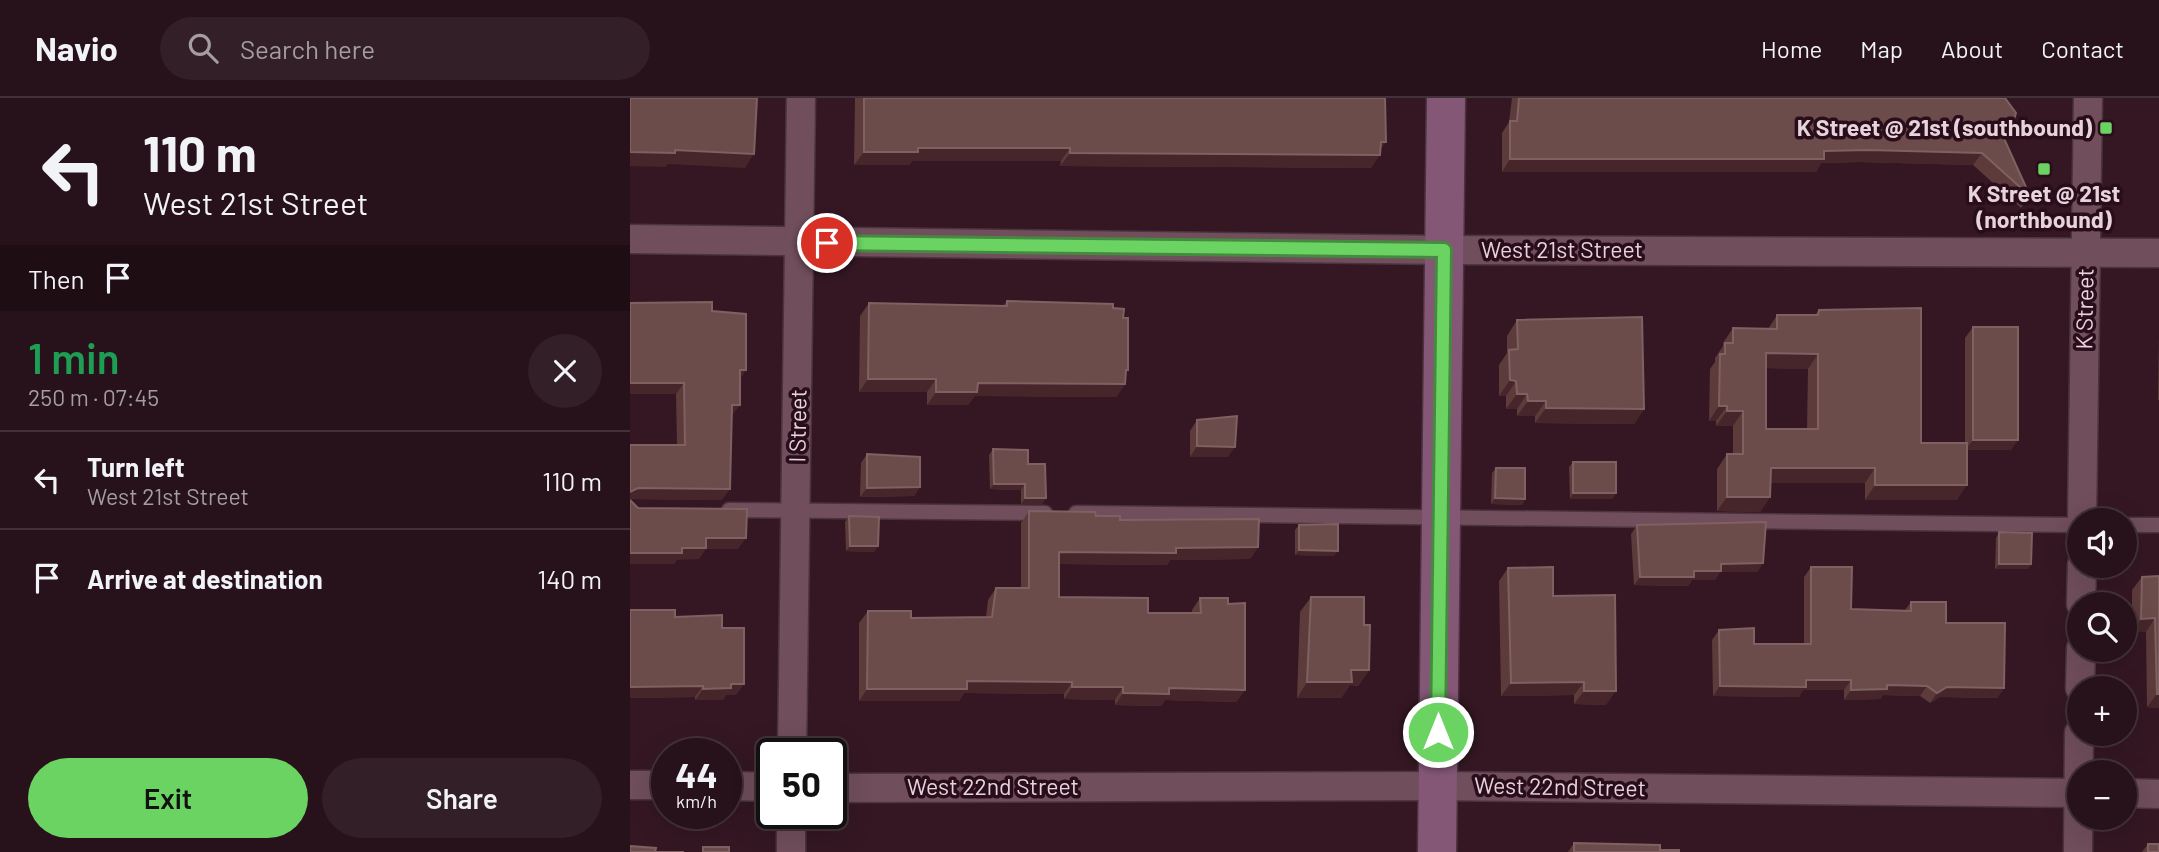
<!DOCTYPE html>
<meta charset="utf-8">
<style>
body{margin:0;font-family:Barlow,sans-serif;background:#331f27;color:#f1f3f6;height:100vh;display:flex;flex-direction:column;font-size:26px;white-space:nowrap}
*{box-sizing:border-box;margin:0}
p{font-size:23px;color:#a49da2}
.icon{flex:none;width:38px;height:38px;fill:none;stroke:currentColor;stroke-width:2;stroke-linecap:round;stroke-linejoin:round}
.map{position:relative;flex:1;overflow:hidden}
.side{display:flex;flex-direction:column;background:#27111a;width:630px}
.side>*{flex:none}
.top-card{background:#27111a;color:#f1f3f6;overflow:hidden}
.fabs{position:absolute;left:1437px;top:410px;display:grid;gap:14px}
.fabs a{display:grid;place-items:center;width:70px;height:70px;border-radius:50%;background:#27111a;box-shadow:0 7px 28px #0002,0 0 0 2px #433139;font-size:35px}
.speed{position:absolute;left:21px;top:640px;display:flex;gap:14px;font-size:35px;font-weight:700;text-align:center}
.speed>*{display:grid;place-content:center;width:91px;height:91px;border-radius:50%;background:#27111a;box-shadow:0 7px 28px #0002,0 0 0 2px #433139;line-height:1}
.speed small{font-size:18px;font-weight:400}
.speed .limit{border:4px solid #111;border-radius:10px;background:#fff;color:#111}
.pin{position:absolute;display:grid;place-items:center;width:60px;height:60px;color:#fff;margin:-30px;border:4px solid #fff;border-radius:50%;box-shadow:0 2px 7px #0007}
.me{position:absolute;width:77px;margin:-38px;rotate:0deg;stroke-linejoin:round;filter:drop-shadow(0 0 5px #0008)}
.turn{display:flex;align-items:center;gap:24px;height:147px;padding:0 28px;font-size:32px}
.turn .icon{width:91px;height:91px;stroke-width:2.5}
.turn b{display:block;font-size:49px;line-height:60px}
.then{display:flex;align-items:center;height:66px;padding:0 28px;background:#0003;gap:14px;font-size:26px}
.round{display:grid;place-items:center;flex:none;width:74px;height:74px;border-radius:37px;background:#331f27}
.summary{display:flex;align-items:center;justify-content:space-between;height:119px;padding:0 28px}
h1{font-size:42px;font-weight:600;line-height:52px;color:#1e9e55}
.action{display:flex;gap:14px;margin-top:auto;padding:14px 28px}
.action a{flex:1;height:80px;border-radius:42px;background:#6bd362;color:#111;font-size:28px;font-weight:600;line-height:80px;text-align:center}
.action a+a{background:#331f27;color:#f1f3f6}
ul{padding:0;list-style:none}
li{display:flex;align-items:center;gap:21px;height:98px;padding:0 28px;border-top:2px solid #433139}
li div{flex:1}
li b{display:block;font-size:26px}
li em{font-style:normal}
header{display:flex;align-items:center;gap:42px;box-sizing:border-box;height:98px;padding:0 35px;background:#27111a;border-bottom:2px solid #433139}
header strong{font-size:33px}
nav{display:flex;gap:38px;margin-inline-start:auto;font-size:24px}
.search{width:490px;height:63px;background:#331f27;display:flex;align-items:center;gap:18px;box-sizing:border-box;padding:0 24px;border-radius:38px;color:#a49da2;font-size:26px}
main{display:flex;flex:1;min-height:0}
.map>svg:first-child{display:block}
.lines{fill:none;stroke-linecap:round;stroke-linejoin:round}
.lane-casing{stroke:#4b343e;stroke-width:17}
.street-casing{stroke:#4b343e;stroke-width:31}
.secondary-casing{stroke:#4b343e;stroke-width:41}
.lane{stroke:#704e5b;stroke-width:14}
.street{stroke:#704e5b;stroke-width:28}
.secondary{stroke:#845776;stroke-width:38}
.wall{fill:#5c3b3a;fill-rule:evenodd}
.shaded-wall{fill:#46262a}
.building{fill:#6b4c4b;stroke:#7f6162;stroke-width:2;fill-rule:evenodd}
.route-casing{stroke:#468940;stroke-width:18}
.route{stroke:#6bd362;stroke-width:12}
.poi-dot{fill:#6bd362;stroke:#290d1a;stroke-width:2.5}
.labels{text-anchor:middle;stroke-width:7;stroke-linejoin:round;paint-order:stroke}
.poi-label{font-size:23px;font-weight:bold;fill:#e7d3da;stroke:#290d1a;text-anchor:end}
.street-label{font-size:23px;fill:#e7d3da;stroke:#290d1a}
</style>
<header>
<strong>Navio</strong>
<div class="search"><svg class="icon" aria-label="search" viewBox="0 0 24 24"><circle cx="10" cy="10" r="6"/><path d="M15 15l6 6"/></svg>Search here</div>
<nav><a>Home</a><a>Map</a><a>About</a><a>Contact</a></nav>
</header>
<main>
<section class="side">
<div class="top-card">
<div class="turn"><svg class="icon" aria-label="left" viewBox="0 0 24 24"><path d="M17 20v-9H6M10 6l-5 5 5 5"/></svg><div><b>110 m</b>West 21st Street</div></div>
<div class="then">Then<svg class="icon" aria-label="arrive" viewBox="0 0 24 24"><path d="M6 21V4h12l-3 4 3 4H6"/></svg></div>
</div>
<div class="summary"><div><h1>1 min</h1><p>250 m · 07:45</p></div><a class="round"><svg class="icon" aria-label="close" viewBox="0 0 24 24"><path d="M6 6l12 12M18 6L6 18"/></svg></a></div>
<ul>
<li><svg class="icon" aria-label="left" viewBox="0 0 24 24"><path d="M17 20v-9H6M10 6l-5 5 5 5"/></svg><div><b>Turn left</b><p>West 21st Street</p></div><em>110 m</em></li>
<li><svg class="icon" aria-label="arrive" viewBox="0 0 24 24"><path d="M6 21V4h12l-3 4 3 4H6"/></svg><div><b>Arrive at destination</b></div><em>140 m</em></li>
</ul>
<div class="action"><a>Exit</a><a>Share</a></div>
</section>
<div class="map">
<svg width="1529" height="754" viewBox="0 0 1529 754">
<rect width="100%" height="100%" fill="#341723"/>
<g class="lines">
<defs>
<g id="lane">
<polyline points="99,412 415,415"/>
<polyline points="446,415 1449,427"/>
<polyline points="1494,427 1529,427"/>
</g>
<g id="street">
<polyline points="0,141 814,152 1529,155"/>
<polyline points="1452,422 1458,0"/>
<polyline points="1451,506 1452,467"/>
<polyline points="1450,590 1451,551"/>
<polyline points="162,656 171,0"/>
<polyline points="0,687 37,687"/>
<polyline points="96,688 142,689"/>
<polyline points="201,690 808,688 1449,695"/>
<polyline points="1494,695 1529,696"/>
<polyline points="161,754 161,716"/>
<polyline points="1448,754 1449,635"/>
</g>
<polyline id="secondary" points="807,754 816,0"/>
</defs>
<use href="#lane" class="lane-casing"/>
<use href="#street" class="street-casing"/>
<use href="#secondary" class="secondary-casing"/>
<use href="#lane" class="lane"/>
<use href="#street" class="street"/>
<use href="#secondary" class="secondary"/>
</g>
<g class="wall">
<polygon points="225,0 755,0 756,44 750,51 741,70 430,68 431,63 282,63 279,67 224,67"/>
<polygon points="882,0 1375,0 1373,38 1400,98 1391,110 1343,67 1229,64 1191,65 1186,74 872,74 872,35 879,24"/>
<polygon points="377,203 483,210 493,220 498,272 495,276 495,286 486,299 345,298 338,307 297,307 297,294 229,294 230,218 239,205 373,208"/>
<path d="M1189,212L1291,345H1335V240L1343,229L1381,352H1337L1327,402H1235V385H1140V399L1130,414L1087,413V371L1097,356H1103V328H1086V323H1079L1080,271L1085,264V260L1093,248V245L1103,230L1138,231L1147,217H1185ZM1136,270L1178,271L1177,331H1136Z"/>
<polygon points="82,213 116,272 110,280 102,318 101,318 92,402 0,401 47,347 46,296"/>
<polygon points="887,222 1014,311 1004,326 905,325 905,318 887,318 887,311 876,311 876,298 869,298 869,267 877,255 877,238"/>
<polygon points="1529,236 1529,302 1528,302"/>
<polygon points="567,322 598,359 560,359 560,333"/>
<polygon points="363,351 416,400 412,406 391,406 391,392 360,391 359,357"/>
<polygon points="237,356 290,389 284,398 230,399 231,365"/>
<polygon points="943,364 986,395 982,401 940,401 939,369"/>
<polygon points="866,370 895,401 892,407 861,406 862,375"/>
<polygon points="399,413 466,418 490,422 628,449 620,461 540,462 537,467 429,466 429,499 518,515 562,515 562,512 570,500 598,506 615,592 606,604 535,602 531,608 485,607 485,602 434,601 434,596 334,595 329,603 229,603 229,525 238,513 281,520 356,519 358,502 366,490 391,490 391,425"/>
<polygon points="219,418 248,448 244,454 216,453 215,424"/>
<polygon points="669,427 704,458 665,457 665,432"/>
<polygon points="1007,427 1133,465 1127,474 1090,474 1085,482 1062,482 1058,488 1004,487 1001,436"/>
<polygon points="1369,434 1401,466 1398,471 1365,471 1366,440"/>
<polygon points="1181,469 1221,511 1275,512 1281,504 1316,525 1374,590 1367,600 1310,599 1300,605 1290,598 1253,597 1250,601 1214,602 1214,592 1173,592 1169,599 1083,598 1082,542 1089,532 1124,546 1174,546 1174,479"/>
<polygon points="878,470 923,498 976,607 944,606 944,597 871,598 869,483"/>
<polygon points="1529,478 1529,610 1517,609 1516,534 1502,534 1502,492 1512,479"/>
<polygon points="681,499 734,527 739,572 728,588 720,587 711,600 667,600 670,514"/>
<polygon points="0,512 45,519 92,530 106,597 96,597 93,602 65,602 65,599 0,600"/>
<polygon points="944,745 1030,752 1049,754 938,754"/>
<polygon points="1518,746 1529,754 1512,754"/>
</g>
<g class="shaded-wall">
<polygon points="756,44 747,57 750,57 741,70 430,68 440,55"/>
<polygon points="288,50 440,50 431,63 282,63 279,67 224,67 234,54"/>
<polygon points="45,52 124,56 115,70 38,66 36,69 0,68 0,54"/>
<polygon points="1238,52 1352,55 1343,67 1229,64 1191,65 1186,74 872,74 880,61"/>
<polygon points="1136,255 1188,256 1178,271 1126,270"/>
<polygon points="110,272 116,272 108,283"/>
<polygon points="238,281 306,281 297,294 229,294"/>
<polygon points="880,282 886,283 876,298 869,298"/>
<polygon points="0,285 54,285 46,296 0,296"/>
<polygon points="348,285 495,286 486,299 345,298 338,307 297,307 306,294"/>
<polygon points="887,296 897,296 887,311 876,311"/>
<polygon points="898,303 916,303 905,318 887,318"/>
<polygon points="102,307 110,307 102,318 94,318"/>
<polygon points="1089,308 1097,308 1086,323 1079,323"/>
<polygon points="916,310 1014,311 1004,326 905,325"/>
<polygon points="1097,313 1113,313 1103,328 1086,328"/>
<polygon points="1343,342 1388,342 1381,352 1335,352"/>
<polygon points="567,348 605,349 598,359 560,359"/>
<polygon points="1141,370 1245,370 1235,385 1130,385"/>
<polygon points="364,386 395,386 391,392 360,391"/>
<polygon points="1245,387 1337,387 1327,402 1235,402"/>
<polygon points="290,389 284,398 230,399 237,390"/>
<polygon points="8,390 100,391 92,402 0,401 0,394"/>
<polygon points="943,395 986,395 982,401 940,401"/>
<polygon points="1097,399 1140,399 1130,414 1087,413"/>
<polygon points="395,400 416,400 412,406 391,406"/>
<polygon points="865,400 895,401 892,407 861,406"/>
<polygon points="76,440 116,440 108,451 76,451 69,461 47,462 44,466 0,466 0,455"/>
<polygon points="220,448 248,448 244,454 216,453"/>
<polygon points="628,449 620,461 540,462 537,467 420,466 429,454 546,450"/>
<polygon points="669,452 708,453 704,458 665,457"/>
<polygon points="1133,465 1127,474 1090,474 1085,482 1062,482 1058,488 1004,487 1010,479 1091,466"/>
<polygon points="1369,466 1401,466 1398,471 1365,471"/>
<polygon points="1525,520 1516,534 1502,534 1511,521"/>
<polygon points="721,572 739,572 728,588 720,587 711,600 667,600 677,584"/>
<polygon points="1176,582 1221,582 1214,592 1173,592 1169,599 1083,598 1090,588"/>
<polygon points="337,583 442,584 434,596 334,595 329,603 229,603 237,591"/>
<polygon points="954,584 944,597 871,598 881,585"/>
<polygon points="101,586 114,586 106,597 96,597 93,602 65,602 73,591"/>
<polygon points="1257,587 1297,588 1290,598 1253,597 1250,601 1214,602 1221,592"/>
<polygon points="73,588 65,599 0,600 0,589"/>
<polygon points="442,589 493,589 485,602 434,601"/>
<polygon points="1317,589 1374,590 1367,600 1310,599 1300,605 1307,595"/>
<polygon points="539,590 615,592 606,604 535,602 531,608 485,607 493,595"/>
<polygon points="954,593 986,593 976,607 944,606"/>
<polygon points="1527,596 1529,596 1529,610 1517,609"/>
</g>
<g class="building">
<polygon points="0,0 127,0 124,56 45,52 45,55 0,54"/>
<polygon points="234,0 755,0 756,44 751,44 750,57 440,55 440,50 288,50 288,54 234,54"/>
<polygon points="889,0 1375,0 1386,15 1383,25 1372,36 1400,98 1352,55 1238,52 1194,53 1194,61 880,61 880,23 887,23"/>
<polygon points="377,203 483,206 483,210 494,211 493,220 498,220 498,272 496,272 495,286 348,285 347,294 306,294 306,281 238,281 239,205 377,208"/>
<polygon points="82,204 82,213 116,216 116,272 110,272 110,307 102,307 100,391 8,390 0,394 0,347 55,347 54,285 0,285 0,205"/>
<path d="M1291,210V345H1337V387H1245V370H1141L1140,399H1097V356H1113V313H1097V308H1089L1090,256H1095V245H1103V230L1147,231V217H1188L1189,212ZM1136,255L1188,256V331H1136Z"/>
<polygon points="1012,219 1014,311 916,310 916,303 898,303 897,296 887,296 886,283 880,282 879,252 888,251 887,222"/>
<rect x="1343" y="229" width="45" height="113"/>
<polygon points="607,318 605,349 567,348 567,322"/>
<polygon points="363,351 398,352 398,366 415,366 416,400 395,400 395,386 364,386"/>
<polygon points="237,356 290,359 290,389 237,390"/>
<rect x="943" y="364" width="43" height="31"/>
<polygon points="866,370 895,370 895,401 865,400"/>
<polygon points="0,402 8,410 117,411 116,440 76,440 76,450 52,450 52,455 0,455"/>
<polygon points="399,413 465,414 466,418 490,418 490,422 629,421 628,449 546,450 546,455 429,454 429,499 518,500 518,515 571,515 570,500 598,500 598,506 615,505 615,592 539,590 539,596 493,595 493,589 442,589 442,584 337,583 337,591 237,591 238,513 281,513 281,520 362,519 366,490 399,490"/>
<polygon points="219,418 249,419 248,448 220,448"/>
<polygon points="1136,424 1133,465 1091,466 1091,473 1064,473 1064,479 1010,479 1007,427"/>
<polygon points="708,426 708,453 669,452 669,427"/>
<polygon points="1369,434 1402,435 1401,466 1369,466"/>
<polygon points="923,469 923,498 985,497 986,593 954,593 954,584 881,585 878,470"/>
<polygon points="1181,469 1222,469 1221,511 1281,513 1281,504 1316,504 1316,525 1375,525 1374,590 1317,589 1307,595 1297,588 1257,587 1257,591 1221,592 1221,582 1176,582 1176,589 1090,588 1089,532 1124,530 1124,546 1181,546"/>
<polygon points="1529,478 1529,596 1527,596 1525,520 1511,521 1512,479"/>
<polygon points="681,499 734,499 734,527 740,527 739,572 721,572 722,584 677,584"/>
<polygon points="0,512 45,512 45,519 92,517 92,530 114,530 114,586 101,586 101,590 73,591 73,588 0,589"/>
<polygon points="944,745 1030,747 1030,752 1049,752 1049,754 944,754"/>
<rect x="1518" y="746" width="11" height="8"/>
<polygon points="0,748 26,750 25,754 54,754 0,754"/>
<rect x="73" y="749" width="26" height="5"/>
</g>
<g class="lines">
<defs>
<polyline id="route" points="197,145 814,152 808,634"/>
</defs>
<use href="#route" class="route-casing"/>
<use href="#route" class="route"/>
</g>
<g class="poi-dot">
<rect x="1469" y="23" width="14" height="14" rx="3.5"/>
<rect x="1407" y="64" width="14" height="14" rx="3.5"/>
</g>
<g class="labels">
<g class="poi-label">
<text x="1462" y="38">K Street @ 21st (southbound)</text>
<text x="1414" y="104" text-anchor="middle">K Street @ 21st<tspan x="1414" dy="26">(northbound)</tspan></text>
</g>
<g class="street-label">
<text x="932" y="160">West 21st Street</text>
<text transform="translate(1455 211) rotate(-89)" y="8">K Street</text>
<text transform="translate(168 328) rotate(-89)" y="8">I Street</text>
<text x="363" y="697">West 22nd Street</text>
<text transform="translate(930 689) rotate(1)" y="8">West 22nd Street</text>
</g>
</g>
</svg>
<div class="fabs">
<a><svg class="icon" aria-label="sound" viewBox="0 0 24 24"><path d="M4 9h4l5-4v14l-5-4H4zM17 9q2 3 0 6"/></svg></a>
<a><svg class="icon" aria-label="search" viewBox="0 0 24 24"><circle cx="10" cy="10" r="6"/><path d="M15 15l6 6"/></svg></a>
<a>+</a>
<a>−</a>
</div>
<div class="speed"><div>44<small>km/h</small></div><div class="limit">50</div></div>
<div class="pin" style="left:197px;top:145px;background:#d93025"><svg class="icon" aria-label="arrive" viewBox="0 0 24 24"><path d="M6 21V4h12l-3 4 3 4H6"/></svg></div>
<svg class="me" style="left:808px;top:634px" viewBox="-20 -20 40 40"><circle r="17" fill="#6bd362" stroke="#fff" stroke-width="3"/><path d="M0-11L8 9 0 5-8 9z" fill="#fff"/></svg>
</div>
</main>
